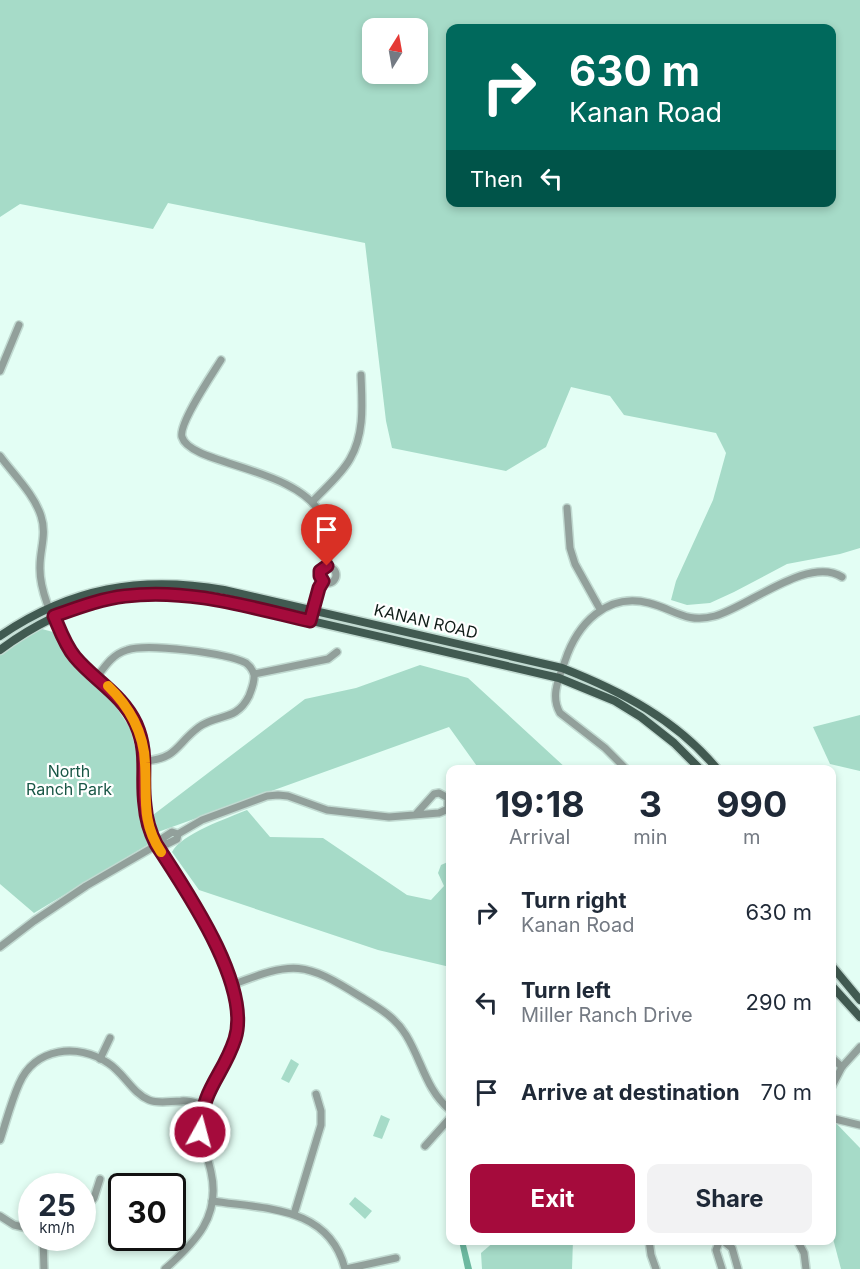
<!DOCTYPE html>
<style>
body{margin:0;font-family:Inter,sans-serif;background:#f2f2f3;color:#1f2937;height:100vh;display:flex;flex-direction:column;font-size:22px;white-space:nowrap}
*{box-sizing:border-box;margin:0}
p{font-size:20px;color:#747a83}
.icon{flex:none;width:33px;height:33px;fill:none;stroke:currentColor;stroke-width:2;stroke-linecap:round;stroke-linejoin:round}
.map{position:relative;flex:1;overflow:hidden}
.details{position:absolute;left:446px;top:765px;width:390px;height:480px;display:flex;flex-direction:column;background:#fff;border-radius:12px;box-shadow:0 3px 9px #0003}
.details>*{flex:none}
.hud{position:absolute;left:446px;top:24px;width:390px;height:183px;border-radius:12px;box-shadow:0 3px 9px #0003;background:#00695c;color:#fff;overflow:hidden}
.needle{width:39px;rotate:11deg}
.controls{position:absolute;left:362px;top:18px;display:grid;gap:12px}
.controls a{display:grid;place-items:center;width:66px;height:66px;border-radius:12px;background:#fff;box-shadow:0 3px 9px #0003;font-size:30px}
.speed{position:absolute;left:18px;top:1173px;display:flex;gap:12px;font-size:30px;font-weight:700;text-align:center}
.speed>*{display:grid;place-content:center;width:78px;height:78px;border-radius:50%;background:#fff;box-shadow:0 3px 9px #0003;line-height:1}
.speed small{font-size:15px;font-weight:400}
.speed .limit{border:3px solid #111;border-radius:9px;background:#fff;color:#111}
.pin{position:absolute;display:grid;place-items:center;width:51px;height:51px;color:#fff;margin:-62px -26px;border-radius:50% 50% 50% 0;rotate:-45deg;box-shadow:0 0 6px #0007}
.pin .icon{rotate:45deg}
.me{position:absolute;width:66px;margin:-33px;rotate:7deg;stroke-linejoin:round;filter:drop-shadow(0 0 4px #0008)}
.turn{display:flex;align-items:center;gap:21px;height:126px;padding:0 24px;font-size:27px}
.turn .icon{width:78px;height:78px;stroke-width:2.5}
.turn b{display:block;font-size:42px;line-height:51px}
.then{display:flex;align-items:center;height:57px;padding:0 24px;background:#0003;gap:12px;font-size:22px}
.eta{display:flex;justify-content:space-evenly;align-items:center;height:102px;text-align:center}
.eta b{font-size:36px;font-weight:700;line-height:42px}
.button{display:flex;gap:12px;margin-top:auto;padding:12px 24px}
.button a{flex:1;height:69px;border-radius:12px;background:#a50b3c;color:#fff;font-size:24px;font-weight:700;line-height:69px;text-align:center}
.button a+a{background:#f2f2f3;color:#1f2937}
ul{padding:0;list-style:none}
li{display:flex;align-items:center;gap:18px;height:90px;padding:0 24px}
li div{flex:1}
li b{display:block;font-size:22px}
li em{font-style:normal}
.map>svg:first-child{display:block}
.green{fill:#a6dbc8;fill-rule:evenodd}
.water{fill:#6cb9a0}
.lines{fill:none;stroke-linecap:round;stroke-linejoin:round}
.minor-casing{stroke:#c1dad1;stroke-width:10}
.major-casing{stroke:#c1dad1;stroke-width:11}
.minor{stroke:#92a09b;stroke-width:7}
.major{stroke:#415a51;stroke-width:8}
.route-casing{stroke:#6b0727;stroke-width:15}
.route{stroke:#a50b3c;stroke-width:10}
.slow{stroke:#f59e0b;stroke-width:10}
.labels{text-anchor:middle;stroke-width:4.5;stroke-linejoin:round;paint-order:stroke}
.street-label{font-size:16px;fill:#101d18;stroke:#fff}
.park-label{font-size:16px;fill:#195746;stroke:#fff}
</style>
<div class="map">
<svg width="860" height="1269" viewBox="0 0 860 1269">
<rect width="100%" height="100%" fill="#e3fef4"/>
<g class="green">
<path d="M0,0H860V548L840,554L787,564L734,592L710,603L687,605L671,600L676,581L713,500L726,453L716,433L624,415L610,396L571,387L546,447L506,471L392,448L386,421L365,243L168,203L153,229L20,204L0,217ZM372,28H417V74H372ZM450,28H831V202H450Z"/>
<polygon points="42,629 53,632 66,656 77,669 111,699 130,728 139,762 139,811 149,844 34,913 0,884 0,655 22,639"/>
<polygon points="420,665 468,678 567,769 479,769 449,727 158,832 153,815 305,699 356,688"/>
<polygon points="860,715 860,771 830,764 813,727"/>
<path d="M247,810L270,837L323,838L407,895L431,900L444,886L438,873L441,865L450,861V967L378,950L199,890L172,852C181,834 228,818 247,810Z"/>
<polygon points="291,1059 299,1064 289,1083 281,1079"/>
<polygon points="381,1115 390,1119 382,1139 373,1136"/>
<polygon points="831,1118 860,1148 860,1269 841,1269 831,1231"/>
<polygon points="355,1197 372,1211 365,1219 349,1204"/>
<polygon points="573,1240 572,1269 482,1269 481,1253 495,1241"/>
</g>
<polygon class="water" points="459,1241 465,1241 472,1269 465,1269"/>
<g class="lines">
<defs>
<g id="minor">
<path d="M221,360C213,373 178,424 182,437C190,465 298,467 322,516C329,532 328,550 328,566"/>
<polyline points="0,371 19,325"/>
<path d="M0,456C14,475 34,494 41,516C47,534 40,549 40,566C39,590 52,617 63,639C83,677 124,689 140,733C147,756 144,778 144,801C145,816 150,831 156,845C184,889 248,981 236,1035C229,1065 203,1087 201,1118C199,1138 207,1153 211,1172C221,1216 196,1242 165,1269"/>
<path d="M312,502C325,488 341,475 350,459C365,433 362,403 361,375"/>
<polyline points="567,508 570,548 575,564 600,609"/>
<circle cx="328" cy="575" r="8"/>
<polyline points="310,621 319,588 323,581"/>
<path d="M97,677C105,666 113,654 127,650C147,643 227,653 246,663C250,666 252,669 254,674"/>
<path d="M146,761C178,758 176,744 199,727C218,713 236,722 249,696C252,688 255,682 254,674L328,659L337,652"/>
<path d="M627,770L605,748L560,713C550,696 559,678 565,661C577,624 607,592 649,603C674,609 686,624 715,616C748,607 809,555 842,577"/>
<polyline points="162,842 167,844 177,839 178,834"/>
<polyline points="0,947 34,921 86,886 162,842 163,838 172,832 178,834 202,820 267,796 278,795 288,796 327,810 389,817 439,813 448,809 448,798 439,793 434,794 416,814"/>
<path d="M232,985C294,961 304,961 361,997C379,1008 395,1017 406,1035C422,1061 426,1090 450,1110"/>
<polyline points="831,1057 842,1067"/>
<polyline points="100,1059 110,1038"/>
<polyline points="831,1088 842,1067 860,1047"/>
<polyline points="831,1118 860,1125"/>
<path d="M0,1140C6,1122 11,1102 19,1084C35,1047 78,1043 108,1063C124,1073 132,1093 149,1100C159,1104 170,1101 181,1101C188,1100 196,1103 203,1105"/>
<polyline points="425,1146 450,1118"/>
<path d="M212,1201C265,1209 329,1206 345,1269"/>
<polyline points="82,1213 94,1198 100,1179"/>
<polyline points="294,1214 321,1125 321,1111 316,1094"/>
<polyline points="0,1216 14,1225 32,1229"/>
<polyline points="43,1238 44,1269"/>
<polyline points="649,1240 651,1255 656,1269"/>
<polyline points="720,1240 716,1250 722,1269"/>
<polyline points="722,1240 732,1248 738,1269"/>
<polyline points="797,1240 804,1253 806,1269"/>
<polyline points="346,1269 396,1258"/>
</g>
<g id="major">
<path d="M0,636C70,588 141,575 224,590L562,668C621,691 677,720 718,770"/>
<path d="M0,650C67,600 134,585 216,599L559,678L615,701L641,717L674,743L701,770"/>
<polyline points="831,965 860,1000"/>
<polyline points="831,985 860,1017"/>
</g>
</defs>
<use href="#minor" class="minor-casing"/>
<use href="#major" class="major-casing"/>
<use href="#minor" class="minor"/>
<use href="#major" class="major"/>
</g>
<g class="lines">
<defs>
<path id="route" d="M200,1132C202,1088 223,1076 235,1039C252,985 185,889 156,844C150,832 146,819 145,805C141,775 149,754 136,724C122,694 95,681 75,657C65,645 60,630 54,616C77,608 100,599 125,596C188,588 249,607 310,621L319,588L323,581L320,576V571L327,566"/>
</defs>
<use href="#route" class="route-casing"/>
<use href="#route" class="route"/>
<path class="slow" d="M108,686C129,706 144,733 145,763C147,797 141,822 161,852"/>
</g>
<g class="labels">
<g class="street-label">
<text transform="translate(426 621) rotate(13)" y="6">KANAN ROAD</text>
</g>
<g class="park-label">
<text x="69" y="777">North<tspan x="69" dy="18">Ranch Park</tspan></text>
</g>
</g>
</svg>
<div class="controls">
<a><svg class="needle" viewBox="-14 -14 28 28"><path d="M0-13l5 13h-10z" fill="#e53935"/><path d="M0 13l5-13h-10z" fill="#747a83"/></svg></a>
</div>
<div class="speed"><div>25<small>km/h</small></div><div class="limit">30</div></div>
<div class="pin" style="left:327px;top:566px;background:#d93025"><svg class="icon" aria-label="arrive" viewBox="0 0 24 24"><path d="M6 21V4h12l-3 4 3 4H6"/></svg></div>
<svg class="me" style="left:200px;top:1132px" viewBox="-20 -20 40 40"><circle r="17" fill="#a50b3c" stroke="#fff" stroke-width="3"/><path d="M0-11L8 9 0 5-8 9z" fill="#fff"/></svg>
<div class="hud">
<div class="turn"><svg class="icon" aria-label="right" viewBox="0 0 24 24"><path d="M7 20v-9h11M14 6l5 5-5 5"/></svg><div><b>630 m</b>Kanan Road</div></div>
<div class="then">Then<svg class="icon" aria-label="left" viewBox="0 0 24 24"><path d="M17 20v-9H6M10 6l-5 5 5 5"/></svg></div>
</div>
<section class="details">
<div class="eta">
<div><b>19:18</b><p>Arrival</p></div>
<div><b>3</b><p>min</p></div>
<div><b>990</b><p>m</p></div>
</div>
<ul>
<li><svg class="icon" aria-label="right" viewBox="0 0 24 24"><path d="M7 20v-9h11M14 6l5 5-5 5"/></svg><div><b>Turn right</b><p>Kanan Road</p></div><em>630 m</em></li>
<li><svg class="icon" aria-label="left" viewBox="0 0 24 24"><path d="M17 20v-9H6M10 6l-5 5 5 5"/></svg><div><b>Turn left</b><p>Miller Ranch Drive</p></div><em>290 m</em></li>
<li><svg class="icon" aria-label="arrive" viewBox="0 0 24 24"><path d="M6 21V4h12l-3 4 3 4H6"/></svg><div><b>Arrive at destination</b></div><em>70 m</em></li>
</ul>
<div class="button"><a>Exit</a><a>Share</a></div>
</section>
</div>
